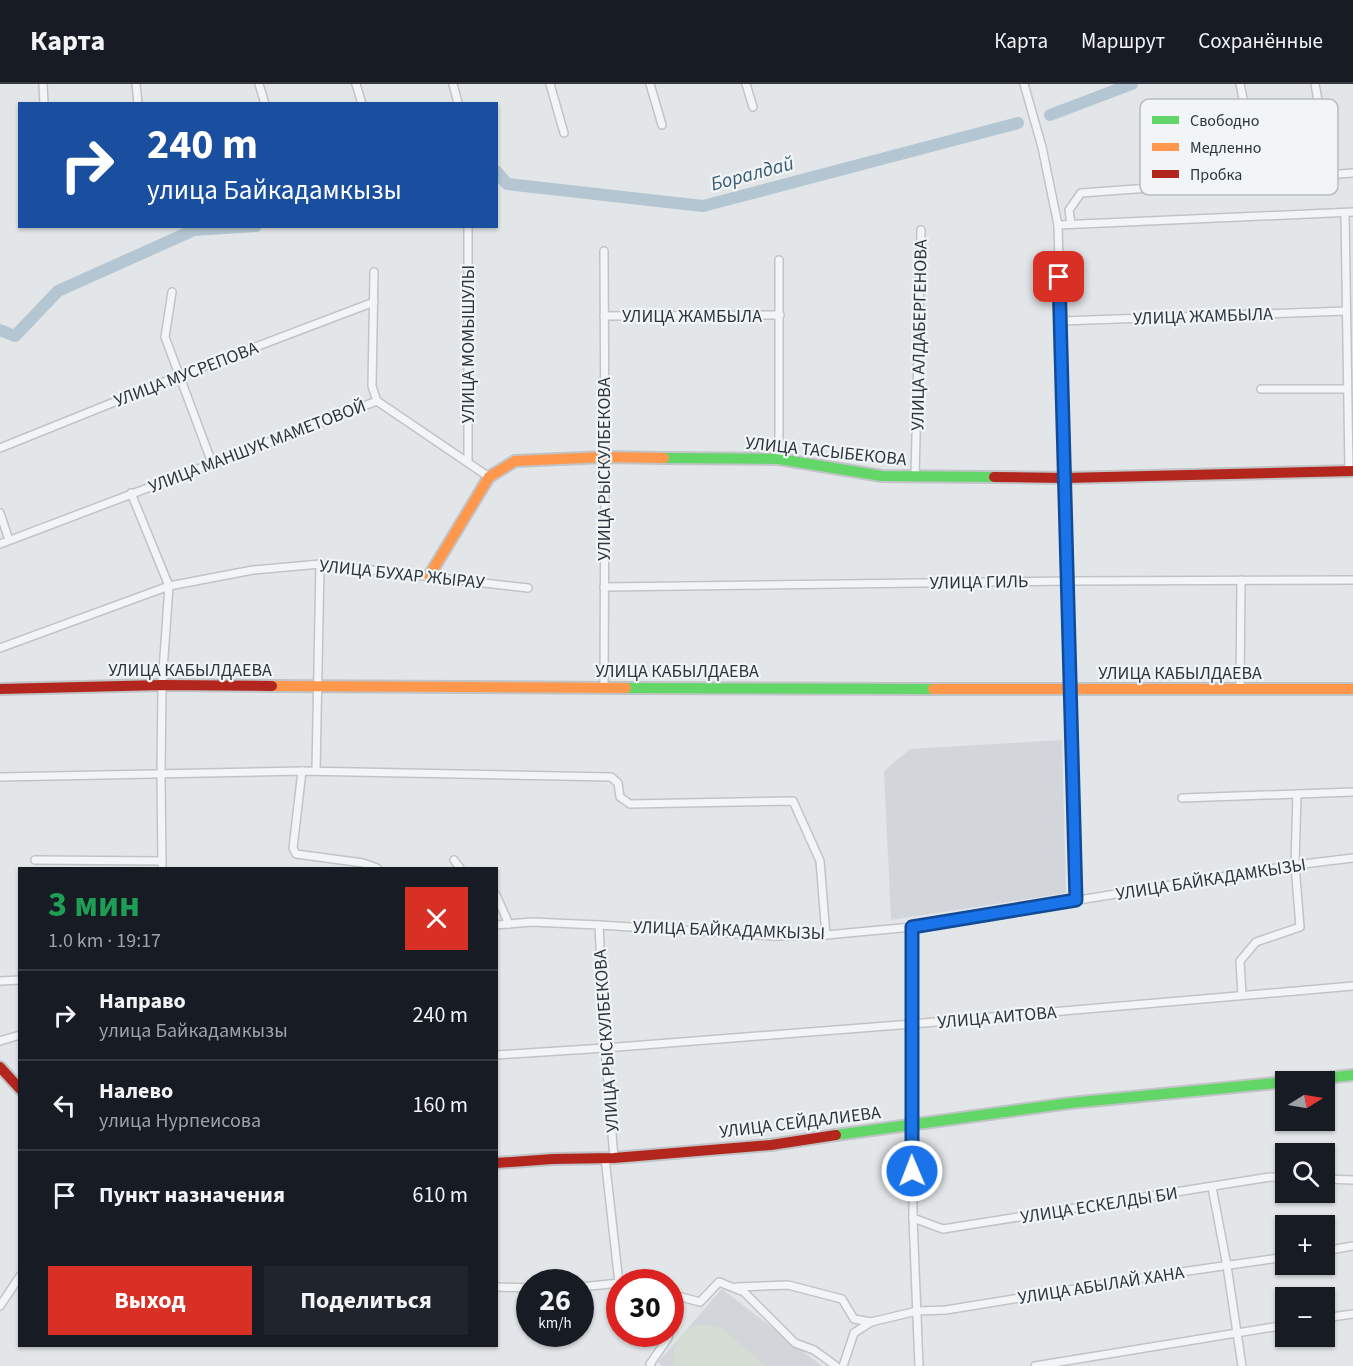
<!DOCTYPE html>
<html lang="ru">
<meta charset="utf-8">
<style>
body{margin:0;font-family:"Source Sans 3",sans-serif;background:#20242c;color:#f1f3f6;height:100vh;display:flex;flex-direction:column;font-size:22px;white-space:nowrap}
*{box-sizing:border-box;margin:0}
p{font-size:20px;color:#9ea1a6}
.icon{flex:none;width:33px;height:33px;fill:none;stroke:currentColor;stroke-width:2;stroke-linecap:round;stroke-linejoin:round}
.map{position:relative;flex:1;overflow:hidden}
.panel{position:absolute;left:18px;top:783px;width:480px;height:480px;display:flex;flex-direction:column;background:#171b24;border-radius:0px;box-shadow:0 2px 4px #0004}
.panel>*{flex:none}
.banner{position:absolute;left:18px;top:18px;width:480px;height:126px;border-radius:0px;box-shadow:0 2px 4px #0004;background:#1a4fa0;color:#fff;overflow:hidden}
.needle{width:39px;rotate:79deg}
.tools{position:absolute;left:1275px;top:987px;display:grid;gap:12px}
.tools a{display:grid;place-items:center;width:60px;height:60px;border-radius:0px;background:#171b24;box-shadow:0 2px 4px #0004;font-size:30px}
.speed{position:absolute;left:516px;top:1185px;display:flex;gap:12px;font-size:30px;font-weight:700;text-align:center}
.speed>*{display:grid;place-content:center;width:78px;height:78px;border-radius:50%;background:#171b24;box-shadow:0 2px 4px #0004;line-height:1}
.speed small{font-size:15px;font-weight:400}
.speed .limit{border:9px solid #d22;background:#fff;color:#111}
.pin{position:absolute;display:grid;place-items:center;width:51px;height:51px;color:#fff;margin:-26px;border-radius:12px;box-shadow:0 3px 9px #0006}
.me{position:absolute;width:66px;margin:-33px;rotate:359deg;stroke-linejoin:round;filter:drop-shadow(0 0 4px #0008)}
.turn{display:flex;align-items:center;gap:21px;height:126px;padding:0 30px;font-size:27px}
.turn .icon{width:78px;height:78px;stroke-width:2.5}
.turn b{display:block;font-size:42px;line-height:51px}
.round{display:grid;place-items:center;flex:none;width:63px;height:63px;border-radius:0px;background:#20242c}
.overview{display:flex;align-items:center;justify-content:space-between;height:102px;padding:0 30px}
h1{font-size:36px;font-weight:700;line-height:45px;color:#1e9e55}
.button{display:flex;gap:12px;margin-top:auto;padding:12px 30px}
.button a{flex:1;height:69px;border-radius:0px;background:#d93025;color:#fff;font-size:24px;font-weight:700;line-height:69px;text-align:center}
.button a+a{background:#20242c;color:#f1f3f6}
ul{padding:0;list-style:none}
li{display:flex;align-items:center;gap:18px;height:90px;padding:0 30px;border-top:2px solid #363941}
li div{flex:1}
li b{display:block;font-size:22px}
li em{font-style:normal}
header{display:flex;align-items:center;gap:36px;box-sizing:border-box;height:84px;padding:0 30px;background:#171b24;border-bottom:2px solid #363941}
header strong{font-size:28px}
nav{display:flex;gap:33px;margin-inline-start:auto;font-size:21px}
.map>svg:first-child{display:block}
.built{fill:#d2d6db}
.pitch{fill:#d5dcd4}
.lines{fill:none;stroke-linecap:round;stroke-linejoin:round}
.river{stroke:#b3c6d1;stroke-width:12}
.street-casing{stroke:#c1c4c6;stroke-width:10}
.fast-casing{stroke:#c1c4c6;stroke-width:14}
.slow-casing{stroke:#c1c4c6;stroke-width:14}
.jam-casing{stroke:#c1c4c6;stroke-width:14}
.street{stroke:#f2f4f5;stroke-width:7}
.fast{stroke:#63d668;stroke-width:10}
.slow{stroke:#ff974d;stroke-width:10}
.jam{stroke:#b3261e;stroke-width:10}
.route-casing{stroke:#114b97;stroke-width:15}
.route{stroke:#1a73e8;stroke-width:10}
.labels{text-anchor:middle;stroke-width:4.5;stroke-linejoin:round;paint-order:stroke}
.street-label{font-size:18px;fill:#2b3640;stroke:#f1f5f7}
.water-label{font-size:20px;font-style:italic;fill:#375b72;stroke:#f1f5f7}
.key{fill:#f1f5f7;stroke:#b6bcc0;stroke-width:1.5}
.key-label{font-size:16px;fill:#2b3640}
</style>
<header>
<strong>Карта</strong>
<nav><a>Карта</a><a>Маршрут</a><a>Сохранённые</a></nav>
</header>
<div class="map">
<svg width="1353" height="1282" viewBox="0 0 1353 1282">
<rect width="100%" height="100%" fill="#e3e6e8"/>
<g class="built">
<polygon points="1062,656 1066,809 891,836 884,687 910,665"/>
<polygon points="722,1205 822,1282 662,1282 658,1278"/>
</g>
<path class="pitch" d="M698,1241H712L723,1245L765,1282H673C671,1270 676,1251 688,1245C691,1243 694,1242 698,1241Z"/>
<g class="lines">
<g class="river">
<polyline points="1050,31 1132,0"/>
<polyline points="496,87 507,100 703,122 1018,39"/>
<polyline points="0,246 15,252 58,207 194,146 256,142"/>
</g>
<defs>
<g id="street">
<polyline points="43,0 44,20"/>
<polyline points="136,0 138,20"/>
<polyline points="259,0 265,20"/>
<polyline points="356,0 362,20"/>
<polyline points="453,0 458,19"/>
<polyline points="550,0 564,49"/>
<polyline points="650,0 662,41"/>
<polyline points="746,0 753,23"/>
<polyline points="1024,0 1042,63 1058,141 1076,816"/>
<polyline points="1240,0 1260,96"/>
<polyline points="1315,0 1331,90"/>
<polyline points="1345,129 1349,387"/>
<polyline points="1071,140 1069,126 1081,109 1353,89"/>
<polyline points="1058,141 1353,128"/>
<polyline points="468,142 468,378"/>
<polyline points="604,167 605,373 604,603"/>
<polyline points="374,188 372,302 377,317"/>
<polyline points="172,208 165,253 212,379"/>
<polyline points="604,232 780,231"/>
<polyline points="1061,237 1346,227"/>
<polyline points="1261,305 1347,305"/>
<polyline points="377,317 489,393"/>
<polyline points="0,364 179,292 374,218"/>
<polyline points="779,375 779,176"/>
<polyline points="915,393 921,146"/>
<polyline points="131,409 169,502 162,601 161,689 162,784"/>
<polyline points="0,429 9,456"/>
<polyline points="0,460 377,317"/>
<polyline points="604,503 1067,497 1353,496"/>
<polyline points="0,564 169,502 253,486 320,480 528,504"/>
<polyline points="1240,606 1241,496"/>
<polyline points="302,687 293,764 296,770 363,779 377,784"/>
<polyline points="316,687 320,480"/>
<polyline points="0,693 302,687 611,693 618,699 620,713 630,720 793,717 820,777 826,851"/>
<polyline points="1182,714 1353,708"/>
<polyline points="35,776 162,777"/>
<polyline points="454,776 460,784"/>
<polyline points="496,811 509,840"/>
<polyline points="496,841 532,838 599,841 776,852 826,851 912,843 1295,781 1353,774"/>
<polyline points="599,841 605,964 614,1074"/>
<polyline points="912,843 913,1134 919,1282"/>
<polyline points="0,897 20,896"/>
<polyline points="1242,911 1240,877 1256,858 1300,843 1295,781 1297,710"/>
<polyline points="0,957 20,951"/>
<polyline points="496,971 605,964 912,940 1353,902"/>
<polyline points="605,1074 619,1199"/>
<polyline points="1324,1095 1353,1096"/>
<polyline points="1212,1103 1227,1182 1242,1282"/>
<polyline points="913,1134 943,1145 1270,1093 1286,1094"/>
<polyline points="1324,1167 1353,1162"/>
<polyline points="496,1203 530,1204"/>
<polyline points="580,1203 620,1199"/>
<polyline points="737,1203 788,1201 842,1215 854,1235 871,1238"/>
<polyline points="670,1210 700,1218 719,1198 744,1208 795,1259 814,1266 836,1282"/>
<polyline points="0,1222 20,1192"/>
<polyline points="670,1228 670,1235"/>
<polyline points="1324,1234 1353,1230"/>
<polyline points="651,1282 650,1280 668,1254 669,1250"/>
<polyline points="843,1282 854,1249 871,1238 917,1227 946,1226 1167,1190 1286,1173"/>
<polyline points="1035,1282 1286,1241"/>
</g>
<g id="fast">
<polyline points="664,374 779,375 882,392 994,393"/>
<polyline points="626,604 933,605"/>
<polyline points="1291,998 1353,991"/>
<polyline points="836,1051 1070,1019 1286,998"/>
</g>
<g id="slow">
<polyline points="429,492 489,393 515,377 605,373 664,374"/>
<polyline points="272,602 626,604"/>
<polyline points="933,605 1353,605"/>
</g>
<g id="jam">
<polyline points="994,393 1065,394 1353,387"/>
<polyline points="0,605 162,601 272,602"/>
<polyline points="0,983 20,1005"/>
<polyline points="496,1079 553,1075 614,1074 771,1061 836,1051"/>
</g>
</defs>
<use href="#street" class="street-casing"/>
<use href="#fast" class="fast-casing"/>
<use href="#slow" class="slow-casing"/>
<use href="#jam" class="jam-casing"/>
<use href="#street" class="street"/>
<use href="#fast" class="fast"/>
<use href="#slow" class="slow"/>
<use href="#jam" class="jam"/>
</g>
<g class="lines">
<defs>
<polyline id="route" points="912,1087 912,843 1076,816 1059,193"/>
</defs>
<use href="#route" class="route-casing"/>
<use href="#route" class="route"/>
</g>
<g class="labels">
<g class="street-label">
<text x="692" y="238">УЛИЦА ЖАМБЫЛА</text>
<text transform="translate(1203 232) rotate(-2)" y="6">УЛИЦА ЖАМБЫЛА</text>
<text transform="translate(919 251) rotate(-89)" y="6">УЛИЦА АЛДАБЕРГЕНОВА</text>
<text transform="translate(468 260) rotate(-90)" y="6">УЛИЦА МОМЫШУЛЫ</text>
<text transform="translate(186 290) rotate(-21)" y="6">УЛИЦА МУСРЕПОВА</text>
<text transform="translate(257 362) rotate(-21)" y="6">УЛИЦА МАНШУК МАМЕТОВОЙ</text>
<text transform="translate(826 367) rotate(6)" y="6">УЛИЦА ТАСЫБЕКОВА</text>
<text transform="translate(604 385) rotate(-90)" y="6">УЛИЦА РЫСКУЛБЕКОВА</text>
<text transform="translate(402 490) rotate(6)" y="6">УЛИЦА БУХАР ЖЫРАУ</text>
<text transform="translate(979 498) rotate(-1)" y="6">УЛИЦА ГИЛЬ</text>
<text x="190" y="592">УЛИЦА КАБЫЛДАЕВА</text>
<text x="677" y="593">УЛИЦА КАБЫЛДАЕВА</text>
<text x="1180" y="595">УЛИЦА КАБЫЛДАЕВА</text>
<text transform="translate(1211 795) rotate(-9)" y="6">УЛИЦА БАЙКАДАМКЫЗЫ</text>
<text transform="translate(729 846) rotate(2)" y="6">УЛИЦА БАЙКАДАМКЫЗЫ</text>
<text transform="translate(997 933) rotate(-5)" y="6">УЛИЦА АИТОВА</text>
<text transform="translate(606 957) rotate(-94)" y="6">УЛИЦА РЫСКУЛБЕКОВА</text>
<text transform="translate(800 1038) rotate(-7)" y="6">УЛИЦА СЕЙДАЛИЕВА</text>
<text transform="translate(1099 1121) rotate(-9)" y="6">УЛИЦА ЕСКЕЛДЫ БИ</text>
<text transform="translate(1101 1201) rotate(-9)" y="6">УЛИЦА АБЫЛАЙ ХАНА</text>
</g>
<g class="water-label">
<text transform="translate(752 89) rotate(-15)" y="7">Боралдай</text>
</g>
</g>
<rect x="1140" y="15" width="198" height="96" rx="9" class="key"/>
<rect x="1152" y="32" width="27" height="8" fill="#63d668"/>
<rect x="1152" y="59" width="27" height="8" fill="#ff974d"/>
<rect x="1152" y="86" width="27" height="8" fill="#b3261e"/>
<g class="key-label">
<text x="1190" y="42">Свободно</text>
<text x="1190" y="69">Медленно</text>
<text x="1190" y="96">Пробка</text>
</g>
</svg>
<div class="tools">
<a><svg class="needle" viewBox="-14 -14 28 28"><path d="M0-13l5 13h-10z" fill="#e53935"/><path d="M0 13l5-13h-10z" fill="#9ea1a6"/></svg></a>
<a><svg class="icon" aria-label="search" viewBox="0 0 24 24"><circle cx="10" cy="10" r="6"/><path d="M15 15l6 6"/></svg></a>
<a>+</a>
<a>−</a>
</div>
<div class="speed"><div>26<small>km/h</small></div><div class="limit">30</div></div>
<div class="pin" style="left:1059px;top:193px;background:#d93025"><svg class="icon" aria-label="arrive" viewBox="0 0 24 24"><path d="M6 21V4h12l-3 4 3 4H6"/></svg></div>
<svg class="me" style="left:912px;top:1087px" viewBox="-20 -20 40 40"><circle r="17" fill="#1a73e8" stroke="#fff" stroke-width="3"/><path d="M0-11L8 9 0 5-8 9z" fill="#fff"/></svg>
<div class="banner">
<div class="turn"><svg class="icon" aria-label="right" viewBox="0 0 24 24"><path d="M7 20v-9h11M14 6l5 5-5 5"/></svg><div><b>240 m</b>улица Байкадамкызы</div></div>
</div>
<section class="panel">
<div class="overview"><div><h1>3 мин</h1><p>1.0 km · 19:17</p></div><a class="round" style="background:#d93025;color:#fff"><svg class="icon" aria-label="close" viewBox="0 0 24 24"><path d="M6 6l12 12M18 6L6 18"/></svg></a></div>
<ul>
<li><svg class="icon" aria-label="right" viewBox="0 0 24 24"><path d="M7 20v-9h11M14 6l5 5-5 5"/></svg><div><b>Направо</b><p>улица Байкадамкызы</p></div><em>240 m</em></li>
<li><svg class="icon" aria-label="left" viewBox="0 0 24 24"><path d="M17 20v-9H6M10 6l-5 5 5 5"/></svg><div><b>Налево</b><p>улица Нурпеисова</p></div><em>160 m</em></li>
<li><svg class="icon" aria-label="arrive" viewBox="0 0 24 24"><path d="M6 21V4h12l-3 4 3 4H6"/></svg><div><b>Пункт назначения</b></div><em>610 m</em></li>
</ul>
<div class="button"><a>Выход</a><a>Поделиться</a></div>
</section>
</div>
